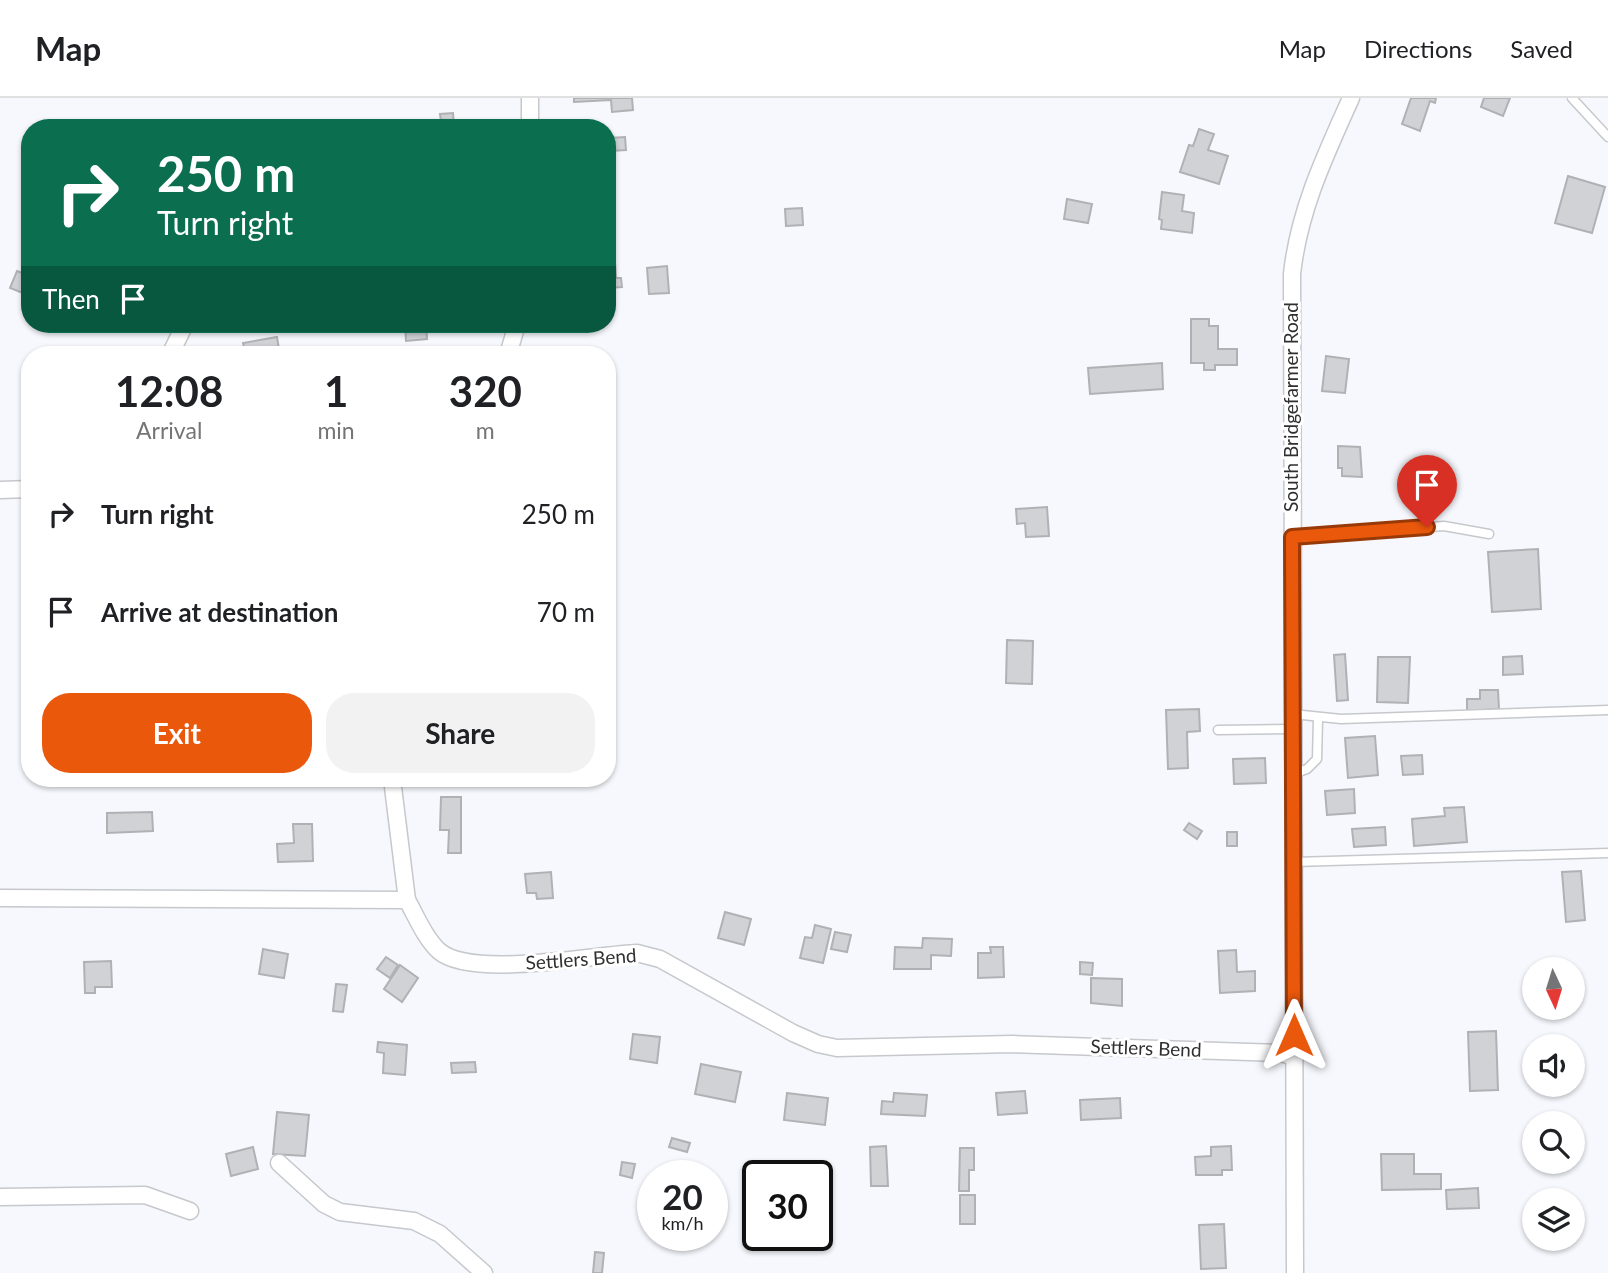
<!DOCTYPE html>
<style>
body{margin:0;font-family:Lato,sans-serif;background:#f2f2f2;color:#202124;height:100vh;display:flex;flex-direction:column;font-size:26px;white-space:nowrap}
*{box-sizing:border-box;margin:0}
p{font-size:23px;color:#757577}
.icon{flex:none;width:38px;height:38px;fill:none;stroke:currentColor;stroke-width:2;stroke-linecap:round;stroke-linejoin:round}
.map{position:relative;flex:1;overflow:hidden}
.details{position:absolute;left:21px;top:248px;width:595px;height:441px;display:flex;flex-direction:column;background:#fff;border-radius:28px;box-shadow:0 2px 5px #0004}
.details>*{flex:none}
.top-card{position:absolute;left:21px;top:21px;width:595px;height:214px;border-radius:28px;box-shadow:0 2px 5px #0004;background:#0b6e4f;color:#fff;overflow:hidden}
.needle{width:46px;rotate:176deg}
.controls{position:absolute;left:1522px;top:859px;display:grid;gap:14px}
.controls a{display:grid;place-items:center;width:63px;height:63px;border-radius:50%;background:#fff;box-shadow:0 2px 5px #0004;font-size:35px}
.speed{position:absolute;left:637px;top:1062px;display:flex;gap:14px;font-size:35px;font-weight:700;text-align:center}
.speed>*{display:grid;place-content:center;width:91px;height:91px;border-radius:50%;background:#fff;box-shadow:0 2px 5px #0004;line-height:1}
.speed small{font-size:18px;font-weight:400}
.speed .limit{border:4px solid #111;border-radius:10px;background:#fff;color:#111}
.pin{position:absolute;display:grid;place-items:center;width:60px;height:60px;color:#fff;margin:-72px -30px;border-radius:50% 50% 50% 0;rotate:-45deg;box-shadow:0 0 7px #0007}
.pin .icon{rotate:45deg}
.me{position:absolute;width:77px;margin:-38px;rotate:0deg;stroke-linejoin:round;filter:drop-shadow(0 0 5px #0008)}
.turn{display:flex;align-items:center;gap:24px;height:147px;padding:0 21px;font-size:32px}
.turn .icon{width:91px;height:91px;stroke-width:2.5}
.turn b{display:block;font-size:49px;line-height:60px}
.then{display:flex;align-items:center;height:66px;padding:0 21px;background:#0003;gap:14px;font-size:26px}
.eta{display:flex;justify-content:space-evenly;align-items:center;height:119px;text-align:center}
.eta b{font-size:42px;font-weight:700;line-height:49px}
.action{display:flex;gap:14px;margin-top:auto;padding:14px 21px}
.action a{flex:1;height:80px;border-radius:28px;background:#ea580c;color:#fff;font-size:28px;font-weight:700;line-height:80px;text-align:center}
.action a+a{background:#f2f2f2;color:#202124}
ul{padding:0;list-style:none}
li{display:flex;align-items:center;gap:21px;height:98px;padding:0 21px}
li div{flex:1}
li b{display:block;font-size:26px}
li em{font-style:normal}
header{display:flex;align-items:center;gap:42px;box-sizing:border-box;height:98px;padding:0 35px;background:#fff;border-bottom:2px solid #e0e0e0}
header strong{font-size:33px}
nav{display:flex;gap:38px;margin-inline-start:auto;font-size:24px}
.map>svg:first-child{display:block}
.building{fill:#d1d2d6;stroke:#b0b1b5;stroke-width:2}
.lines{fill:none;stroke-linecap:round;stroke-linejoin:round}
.lane-casing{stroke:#c6c8cc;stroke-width:11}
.street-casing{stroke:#c6c8cc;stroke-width:19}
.lane{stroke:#fff;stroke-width:8}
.street{stroke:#fff;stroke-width:16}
.route-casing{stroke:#983908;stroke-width:18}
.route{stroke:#ea580c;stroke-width:12}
.labels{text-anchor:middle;stroke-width:6;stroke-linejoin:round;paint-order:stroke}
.street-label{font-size:19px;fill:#303032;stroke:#fff}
</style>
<header>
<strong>Map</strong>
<nav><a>Map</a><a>Directions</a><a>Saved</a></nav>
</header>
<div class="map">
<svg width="1608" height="1175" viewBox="0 0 1608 1175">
<rect width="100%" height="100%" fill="#f7f8fd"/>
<g class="building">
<polygon points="574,0 632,0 633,12 612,14 611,2 574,4"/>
<polygon points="1411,0 1436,0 1435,5 1430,3 1420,33 1402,26"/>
<polygon points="1484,0 1510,0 1503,18 1481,9"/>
<polygon points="453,15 454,30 424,30 424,24 441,23 440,16"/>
<polygon points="1199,31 1214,36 1208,52 1228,58 1219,86 1180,74 1189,47 1193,48"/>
<polygon points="625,39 626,52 610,53 609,40"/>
<polygon points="1568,78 1605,89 1592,135 1555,125"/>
<polygon points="1162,94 1184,97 1182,113 1194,115 1192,135 1161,131 1162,122 1159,121"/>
<polygon points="1067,101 1092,106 1088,125 1064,121"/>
<polygon points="802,110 803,127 786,128 785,111"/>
<polygon points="615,164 616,180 621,180 622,189 607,190 607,165"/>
<polygon points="667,168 669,195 649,196 647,170"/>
<polygon points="17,173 30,178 28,197 10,190"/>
<polygon points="1191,221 1209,221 1209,228 1218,228 1218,251 1237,251 1237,267 1215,267 1215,272 1204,272 1204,265 1191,265"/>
<polygon points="405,226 426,226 427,241 406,243"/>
<polygon points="277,239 280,257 246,257 243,245"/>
<polygon points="1326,258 1349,261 1345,295 1322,293"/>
<polygon points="1162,265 1163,291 1090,296 1088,270"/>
<polygon points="1338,348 1360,349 1362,379 1342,378 1342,370 1338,370"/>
<polygon points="1047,409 1049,438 1026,439 1025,425 1017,426 1016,411"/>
<polygon points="1538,451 1541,511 1492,514 1488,454"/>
<polygon points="1007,542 1033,543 1032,586 1006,585"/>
<polygon points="1345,556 1348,602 1337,603 1334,557"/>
<polygon points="1522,558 1523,576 1503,577 1503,559"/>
<polygon points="1378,559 1410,559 1408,605 1377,604"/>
<polygon points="1480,592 1498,592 1499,611 1467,613 1467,601 1480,601"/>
<polygon points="1199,611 1200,633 1187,634 1188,670 1168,671 1166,612"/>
<polygon points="1375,638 1378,677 1348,680 1345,640"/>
<polygon points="1422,657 1423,676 1403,677 1401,658"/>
<polygon points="1265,660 1266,685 1234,686 1233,661"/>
<polygon points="1354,691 1355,715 1327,717 1325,693"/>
<polygon points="441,699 461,699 461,755 448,755 449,732 440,732"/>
<polygon points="1464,709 1467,744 1414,748 1412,721 1445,718 1444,710"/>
<polygon points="152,714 153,733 107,735 107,715"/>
<polygon points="1189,725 1202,733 1197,741 1184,732"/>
<polygon points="293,726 312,726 313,763 278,764 277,746 294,745"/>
<polygon points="1385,729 1386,747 1354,749 1352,731"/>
<rect x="1227" y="734" width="10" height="14"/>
<polygon points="1581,773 1585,822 1566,824 1562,774"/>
<polygon points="551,774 553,800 537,801 536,795 527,795 525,776"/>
<polygon points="725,814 751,821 744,847 718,840"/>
<polygon points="815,827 831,831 823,865 800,860 805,839 812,840"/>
<polygon points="835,834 851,837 847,854 831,851"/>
<polygon points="923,840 952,841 951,858 931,857 931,871 894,871 895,849 922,850"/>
<polygon points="990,849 1003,849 1004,879 978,880 978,855 991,855"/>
<polygon points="263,851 288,856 284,880 259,876"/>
<polygon points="1236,852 1237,874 1255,873 1255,893 1220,895 1218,853"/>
<polygon points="386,859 398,867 390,880 377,871"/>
<polygon points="111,863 112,889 95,889 95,895 85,895 84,864"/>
<polygon points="1080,864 1093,865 1092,877 1080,876"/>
<polygon points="400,867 418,880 402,904 384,891"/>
<polygon points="1091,880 1122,881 1122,908 1091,905"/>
<polygon points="336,886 347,887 343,914 333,913"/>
<polygon points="1496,933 1498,992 1470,993 1468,934"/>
<polygon points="633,936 660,939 657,965 630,961"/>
<polygon points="378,944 407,947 405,977 383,975 384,955 377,954"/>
<polygon points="475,964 476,974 452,975 451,965"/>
<polygon points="701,966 741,974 735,1004 695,996"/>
<polygon points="1025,993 1027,1015 998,1017 996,995"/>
<polygon points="787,995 828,1000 825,1027 784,1022"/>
<polygon points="894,995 927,997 925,1018 881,1016 882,1003 893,1004"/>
<polygon points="1120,1000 1121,1020 1081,1022 1080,1002"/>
<polygon points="277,1014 309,1017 305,1058 273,1056"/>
<polygon points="672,1040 690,1045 687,1054 669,1049"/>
<polygon points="886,1048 888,1088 871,1088 870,1049"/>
<polygon points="1231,1048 1232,1072 1222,1072 1222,1077 1196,1077 1195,1059 1211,1058 1211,1049"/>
<polygon points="253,1049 258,1071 231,1078 226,1056"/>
<polygon points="960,1050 974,1050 974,1072 969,1072 969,1093 959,1093"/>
<polygon points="1381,1056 1414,1056 1414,1076 1441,1076 1441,1091 1382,1092"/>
<polygon points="622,1064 635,1066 632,1080 620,1077"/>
<polygon points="1478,1090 1479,1110 1447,1111 1446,1092"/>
<rect x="960" y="1097" width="15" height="29"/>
<polygon points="1224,1126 1226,1170 1201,1171 1199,1127"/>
<polygon points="595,1154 604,1155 602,1175 593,1175"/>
</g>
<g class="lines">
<defs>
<g id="lane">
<polyline points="1572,0 1608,39"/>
<polyline points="1292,439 1444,428 1489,436"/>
<polyline points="1293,616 1341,621 1608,612"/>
<polyline points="1218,632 1293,631"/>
<polyline points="1293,676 1307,671 1317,661 1318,621"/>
<polyline points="1294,764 1608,755"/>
</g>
<g id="street">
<polyline points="530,0 530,30"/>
<polyline points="170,257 185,226"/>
<polyline points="508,257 517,226"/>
<polyline points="0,392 30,391"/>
<polyline points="392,681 407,802"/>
<path d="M0,800L407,802C416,818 425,840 439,853C471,881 593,857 637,855L660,861L793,935L818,946L837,950L1012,946L1281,955L1295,959"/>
<polyline points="279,1065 324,1106 340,1114 414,1123 440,1136 484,1175"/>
<polyline points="0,1099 145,1097 190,1113"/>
<path d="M1295,1175L1292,176C1299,112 1325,58 1351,0"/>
</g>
</defs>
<use href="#lane" class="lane-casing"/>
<use href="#street" class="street-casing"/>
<use href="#lane" class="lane"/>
<use href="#street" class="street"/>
</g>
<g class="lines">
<defs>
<polyline id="route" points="1294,937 1292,439 1427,429"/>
</defs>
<use href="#route" class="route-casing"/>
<use href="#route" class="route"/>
</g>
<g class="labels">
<g class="street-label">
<text transform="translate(1291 309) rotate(-90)" y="7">South Bridgefarmer Road</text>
<text transform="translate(581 861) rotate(-4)" y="7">Settlers Bend</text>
<text transform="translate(1146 950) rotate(2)" y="7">Settlers Bend</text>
</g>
</g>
</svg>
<div class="controls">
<a><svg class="needle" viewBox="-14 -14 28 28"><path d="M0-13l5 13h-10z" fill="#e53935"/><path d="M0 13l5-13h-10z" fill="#757577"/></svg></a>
<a><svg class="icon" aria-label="sound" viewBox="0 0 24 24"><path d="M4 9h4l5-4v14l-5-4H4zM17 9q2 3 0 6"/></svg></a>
<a><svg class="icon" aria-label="search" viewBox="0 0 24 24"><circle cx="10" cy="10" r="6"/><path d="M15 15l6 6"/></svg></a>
<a><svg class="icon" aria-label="layers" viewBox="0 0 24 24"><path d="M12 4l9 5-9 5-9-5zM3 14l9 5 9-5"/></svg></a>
</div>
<div class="speed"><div>20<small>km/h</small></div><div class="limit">30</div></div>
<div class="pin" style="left:1427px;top:429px;background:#d93025"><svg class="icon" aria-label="arrive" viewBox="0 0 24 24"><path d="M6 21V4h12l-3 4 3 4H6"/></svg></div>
<svg class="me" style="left:1294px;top:937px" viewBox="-20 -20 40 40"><path d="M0-17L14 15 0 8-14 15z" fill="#ea580c" stroke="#fff" stroke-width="4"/></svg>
<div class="top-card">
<div class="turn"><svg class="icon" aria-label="right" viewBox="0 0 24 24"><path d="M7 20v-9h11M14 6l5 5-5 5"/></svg><div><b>250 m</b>Turn right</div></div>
<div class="then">Then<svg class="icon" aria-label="arrive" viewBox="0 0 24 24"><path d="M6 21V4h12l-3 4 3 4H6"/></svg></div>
</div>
<section class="details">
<div class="eta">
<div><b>12:08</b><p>Arrival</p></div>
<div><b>1</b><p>min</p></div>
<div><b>320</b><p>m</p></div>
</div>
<ul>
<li><svg class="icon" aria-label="right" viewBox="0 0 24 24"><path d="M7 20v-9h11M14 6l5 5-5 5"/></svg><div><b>Turn right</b></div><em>250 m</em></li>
<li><svg class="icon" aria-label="arrive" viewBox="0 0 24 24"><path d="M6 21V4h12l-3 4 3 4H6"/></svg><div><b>Arrive at destination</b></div><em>70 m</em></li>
</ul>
<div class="action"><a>Exit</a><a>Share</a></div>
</section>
</div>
